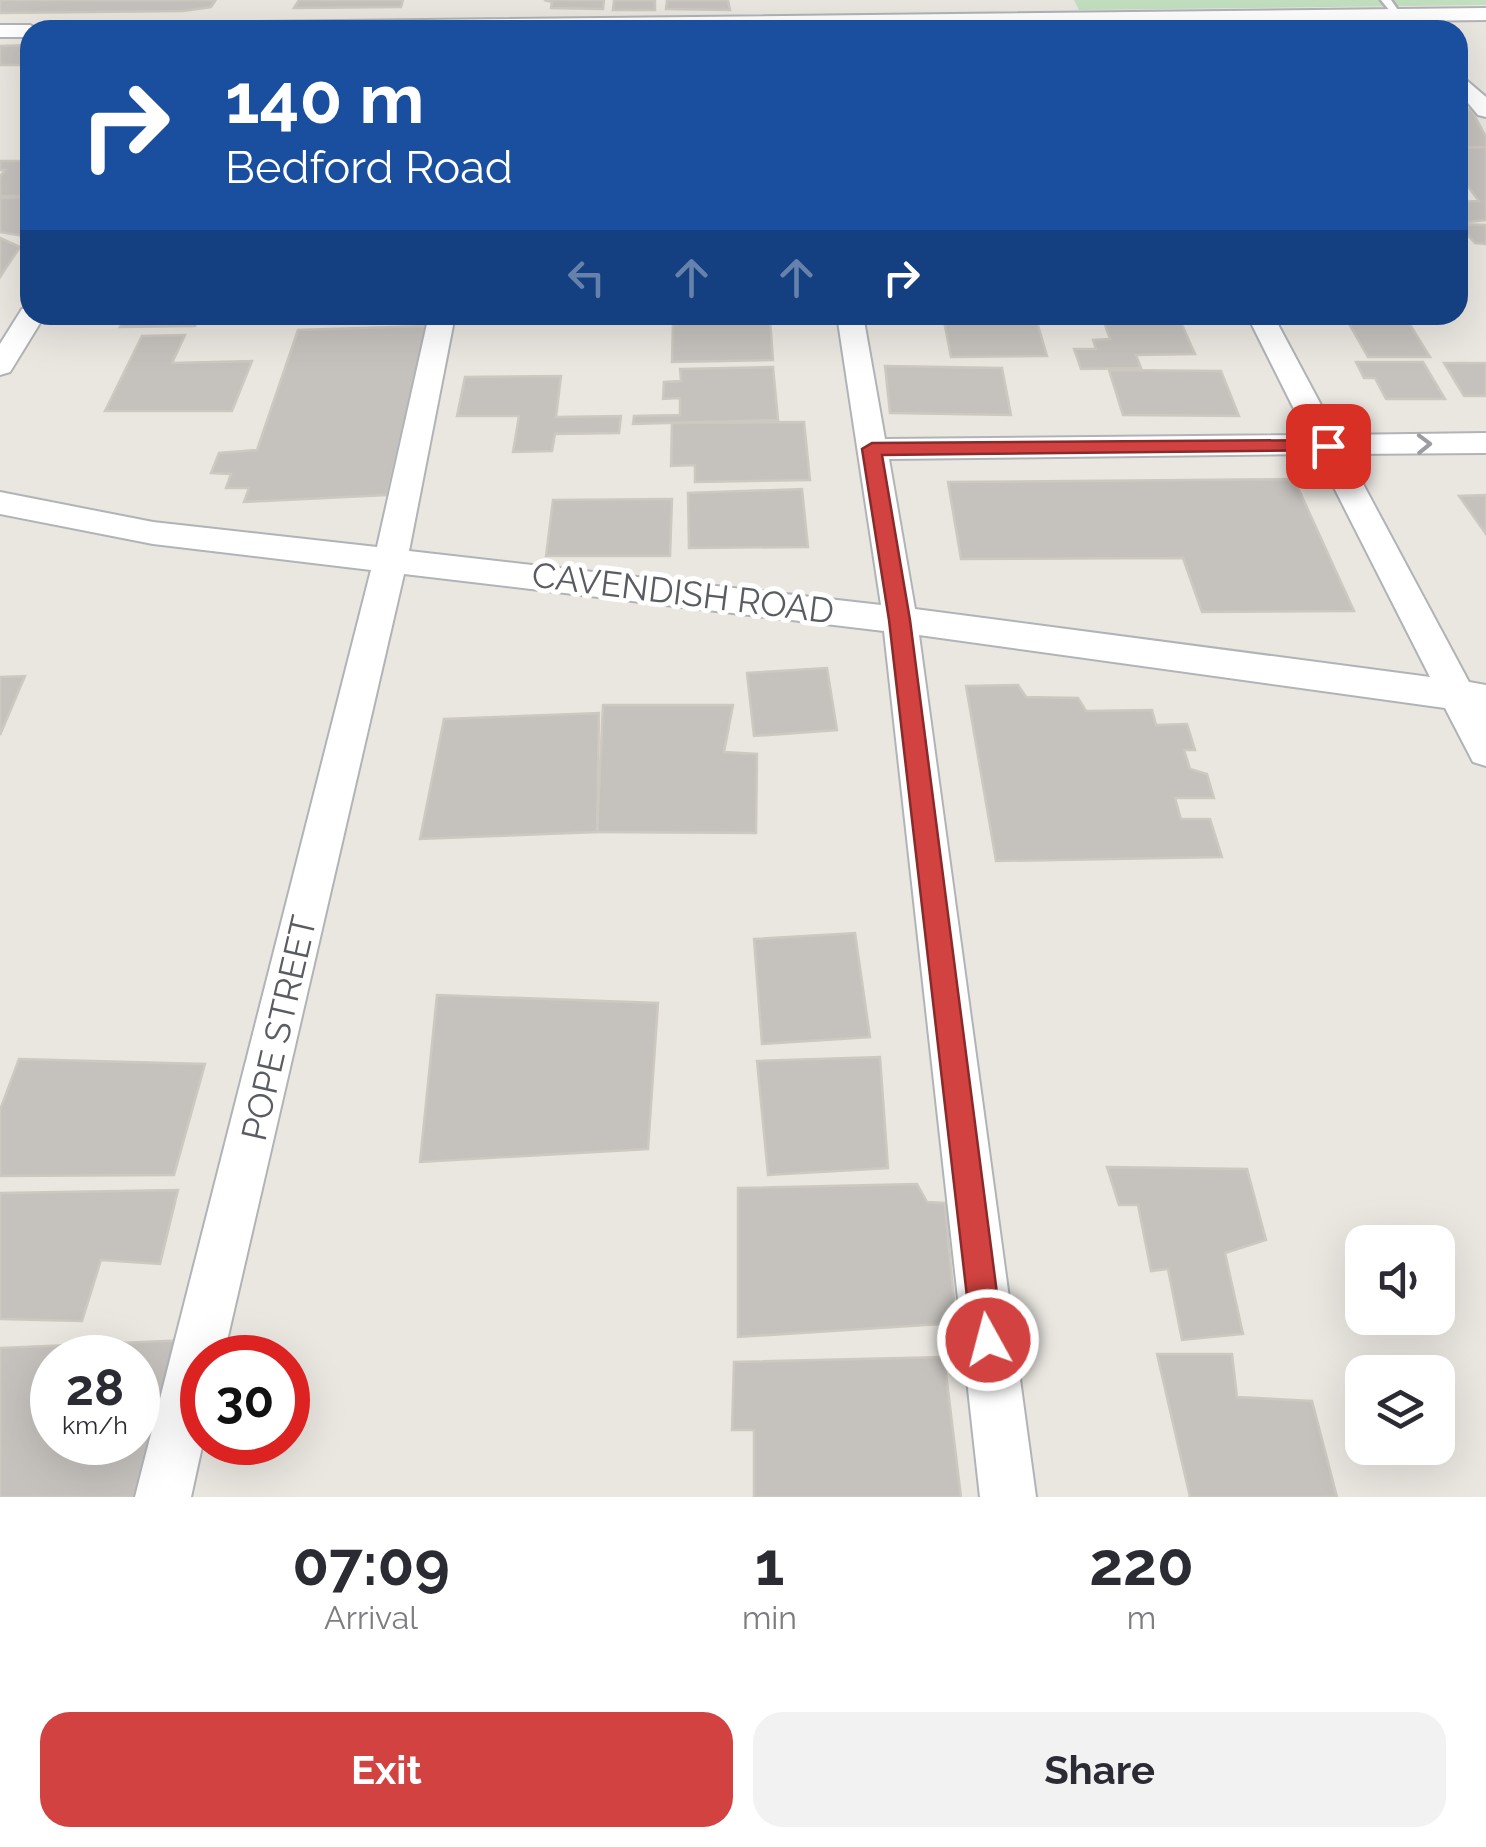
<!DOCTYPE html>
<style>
body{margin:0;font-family:Raleway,sans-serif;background:#f2f2f3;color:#2b2b33;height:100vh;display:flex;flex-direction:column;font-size:38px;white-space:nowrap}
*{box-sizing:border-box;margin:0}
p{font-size:32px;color:#7c7c81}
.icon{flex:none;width:55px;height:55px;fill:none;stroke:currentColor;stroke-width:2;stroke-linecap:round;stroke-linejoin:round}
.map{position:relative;height:1497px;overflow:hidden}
.drawer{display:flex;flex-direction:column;background:#fff;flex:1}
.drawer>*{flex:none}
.guide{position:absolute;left:20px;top:20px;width:1448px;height:305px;border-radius:30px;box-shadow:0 10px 40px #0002;background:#1a4fa0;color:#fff;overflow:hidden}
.buttons{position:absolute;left:1345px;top:1225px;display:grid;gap:20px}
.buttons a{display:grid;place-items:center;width:110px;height:110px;border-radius:20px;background:#fff;box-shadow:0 10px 40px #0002;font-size:50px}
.speed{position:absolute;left:30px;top:1335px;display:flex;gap:20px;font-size:50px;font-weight:700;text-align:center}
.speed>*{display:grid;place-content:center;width:130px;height:130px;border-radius:50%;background:#fff;box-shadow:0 10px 40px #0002;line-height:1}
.speed small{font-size:25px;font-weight:400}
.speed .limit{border:15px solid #d22;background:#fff;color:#111}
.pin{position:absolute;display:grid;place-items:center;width:85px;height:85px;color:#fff;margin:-42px;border-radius:20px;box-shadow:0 5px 15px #0006}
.me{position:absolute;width:110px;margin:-55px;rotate:353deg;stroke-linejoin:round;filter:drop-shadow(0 0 8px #0008)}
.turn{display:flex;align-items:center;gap:35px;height:210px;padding:0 40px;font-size:45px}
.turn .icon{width:130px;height:130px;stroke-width:2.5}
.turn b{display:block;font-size:70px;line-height:85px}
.lanes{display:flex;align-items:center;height:95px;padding:0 40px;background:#0003;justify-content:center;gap:50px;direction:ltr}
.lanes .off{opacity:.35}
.eta{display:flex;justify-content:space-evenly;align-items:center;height:170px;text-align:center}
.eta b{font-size:60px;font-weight:700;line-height:70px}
.button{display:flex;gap:20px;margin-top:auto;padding:20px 40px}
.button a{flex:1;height:115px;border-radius:30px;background:#d14240;color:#fff;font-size:40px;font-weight:700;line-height:115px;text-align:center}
.button a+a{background:#f2f2f3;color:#2b2b33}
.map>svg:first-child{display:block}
.green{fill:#c2dfc0}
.building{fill:#c5c2be;stroke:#cec9c0;stroke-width:2.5;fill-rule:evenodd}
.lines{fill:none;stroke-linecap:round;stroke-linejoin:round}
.lane-casing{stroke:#b1b3b7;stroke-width:5}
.street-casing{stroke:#b1b3b7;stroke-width:4}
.lane{fill:#fff;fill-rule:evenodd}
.street{fill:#fff;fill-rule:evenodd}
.oneway{stroke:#9b9da0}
.route{fill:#d14240;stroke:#882b2a;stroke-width:2.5}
.labels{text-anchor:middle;stroke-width:10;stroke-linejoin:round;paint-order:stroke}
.street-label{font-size:35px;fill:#595c60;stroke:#fff}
</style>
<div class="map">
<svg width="1486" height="1497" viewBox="0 0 1486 1497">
<rect width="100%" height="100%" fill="#eae7e1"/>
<polygon class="green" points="1074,0 1486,0 1486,5 1079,10"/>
<g class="building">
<polygon points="0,0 207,0 215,1 211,7 183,11 0,13"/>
<polygon points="299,0 403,0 401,7 294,8"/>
<polygon points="544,0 604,0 603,9 551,8 552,2"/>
<polygon points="614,0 655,0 655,10 613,10"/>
<polygon points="667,0 728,0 730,10 666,9"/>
<polygon points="30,45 30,59 25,65 0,65 0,46"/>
<polygon points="1458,109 1471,109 1486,137 1486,147 1458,148"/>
<polygon points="1486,147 1486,220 1458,223 1458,202 1479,201 1458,173 1458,148"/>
<polygon points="0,161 30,161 30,196 0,196 0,177 5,170 0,170"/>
<polygon points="30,197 30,237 0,232 0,198"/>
<polygon points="1458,224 1486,225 1486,244 1475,243"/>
<polygon points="0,238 20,247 0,277"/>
<polygon points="126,315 200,315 195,326 120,327"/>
<polygon points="1344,315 1404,315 1430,357 1368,357"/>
<polygon points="1179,318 1195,354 1136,355 1141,368 1081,369 1074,349 1096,349 1093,340 1110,339 1103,319"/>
<polygon points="770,320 773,360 672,362 673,322"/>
<polygon points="944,321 1037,322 1047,356 951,357"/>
<polygon points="427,326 387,495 244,502 249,488 226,488 231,474 211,473 219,453 257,450 298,330"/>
<polygon points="185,335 172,363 252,361 232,411 105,411 142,336"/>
<polygon points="1356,362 1423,362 1445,399 1386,399 1375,378 1364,378"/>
<polygon points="1444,363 1486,363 1486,396 1464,396"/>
<polygon points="885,366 1002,368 1011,415 890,413"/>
<polygon points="773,367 778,420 633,424 634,416 680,415 680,398 663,399 664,382 681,381 680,369"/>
<polygon points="1109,370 1221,371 1239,416 1123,415"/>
<polygon points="561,376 556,417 621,416 619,433 555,434 552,451 513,452 519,416 457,416 465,377"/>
<polygon points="804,422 810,480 695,482 695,465 671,466 672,423"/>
<polygon points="1294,479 1354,611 1202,612 1183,558 961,559 948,482"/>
<polygon points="802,489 808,547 689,548 688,493"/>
<polygon points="1486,495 1486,534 1459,496"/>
<polygon points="672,499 670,556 546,556 553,500"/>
<polygon points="827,668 837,730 754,736 747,673"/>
<polygon points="25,676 0,735 0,677"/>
<polygon points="1018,685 1026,697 1078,698 1086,711 1152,710 1156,725 1187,724 1195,750 1184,750 1190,769 1207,774 1214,798 1175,798 1181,819 1210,819 1222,857 996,861 966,686"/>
<polygon points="603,705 733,705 724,752 757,754 756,833 597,832"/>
<polygon points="599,713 597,832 420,839 444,719"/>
<polygon points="855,933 870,1037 762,1044 754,939"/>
<polygon points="437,995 658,1003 648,1149 420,1162"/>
<polygon points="880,1057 888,1168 768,1175 757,1061"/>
<polygon points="19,1059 205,1064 174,1175 0,1176 0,1110"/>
<polygon points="1107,1167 1247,1169 1266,1240 1225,1253 1243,1334 1182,1340 1168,1269 1151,1271 1138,1205 1119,1205"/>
<polygon points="917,1184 927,1202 945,1203 956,1323 738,1337 738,1188"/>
<polygon points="178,1190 160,1264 101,1260 82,1321 0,1319 0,1193"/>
<path d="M188,1340L148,1497H0V1348ZM52,1358H138V1442H52Z"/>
<polygon points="1157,1354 1232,1354 1237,1397 1312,1401 1337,1497 1190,1497"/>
<polygon points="944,1357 961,1497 754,1497 754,1430 732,1430 734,1362"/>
</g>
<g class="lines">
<defs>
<polygon id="lane" points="1381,0 1391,0 1402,16 1394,16"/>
<g id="street">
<polygon points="1486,8 1486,20 599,30 66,30 76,24"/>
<polygon points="0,25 30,25 39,30 30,30 30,37 0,37"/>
<polygon points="1458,73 1486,97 1486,117 1478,115 1458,91"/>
<polygon points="30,307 30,315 45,315 10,372 0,375 0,344 22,309"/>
<path d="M429,315H455L409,551L881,605L837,315H863L885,439L1307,435L1247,315H1273L1337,435L1486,433V453L1347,454L1469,682L1486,685V766L1473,762L1445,708L919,635L1036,1497H980L884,631L404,574L223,1358H202L203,1442L191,1497H135L371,570L153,544L0,514V492L153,522L377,547ZM1317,454L1430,677L915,609L889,459Z"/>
</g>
</defs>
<use href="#lane" class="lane-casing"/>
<use href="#street" class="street-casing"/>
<use href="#lane" class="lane"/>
<use href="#street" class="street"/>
</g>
<defs><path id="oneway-chevron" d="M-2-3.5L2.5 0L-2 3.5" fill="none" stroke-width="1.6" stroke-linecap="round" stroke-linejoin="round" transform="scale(2.5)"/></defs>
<use class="oneway" href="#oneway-chevron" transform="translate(1424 444) rotate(-1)"/>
<polygon class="route" points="1328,440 1334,441 1334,450 882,455 910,620 1003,1340 999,1351 988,1356 976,1351 972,1340 889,620 862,449 872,443"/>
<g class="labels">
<g class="street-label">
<text transform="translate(683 593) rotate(7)" y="12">CAVENDISH ROAD</text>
<text transform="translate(279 1028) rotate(-77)" y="12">POPE STREET</text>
</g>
</g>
</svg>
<div class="buttons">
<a><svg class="icon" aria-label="sound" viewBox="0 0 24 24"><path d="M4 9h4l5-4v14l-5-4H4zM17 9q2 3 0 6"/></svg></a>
<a><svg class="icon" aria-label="layers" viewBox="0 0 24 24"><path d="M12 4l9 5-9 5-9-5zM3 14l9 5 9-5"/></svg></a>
</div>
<div class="speed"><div>28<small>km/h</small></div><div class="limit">30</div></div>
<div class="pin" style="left:1328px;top:446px;background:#d93025"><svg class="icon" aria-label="arrive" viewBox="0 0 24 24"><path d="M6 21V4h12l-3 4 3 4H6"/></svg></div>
<svg class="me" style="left:988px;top:1340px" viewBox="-20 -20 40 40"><circle r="17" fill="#d14240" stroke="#fff" stroke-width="3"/><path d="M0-11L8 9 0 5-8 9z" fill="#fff"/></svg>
<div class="guide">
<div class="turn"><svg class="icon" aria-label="right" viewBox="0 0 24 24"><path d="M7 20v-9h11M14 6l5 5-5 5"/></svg><div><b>140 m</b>Bedford Road</div></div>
<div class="lanes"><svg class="icon off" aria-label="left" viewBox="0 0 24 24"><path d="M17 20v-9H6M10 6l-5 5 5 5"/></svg><svg class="icon off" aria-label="ahead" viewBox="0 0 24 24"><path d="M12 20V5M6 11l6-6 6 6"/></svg><svg class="icon off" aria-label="ahead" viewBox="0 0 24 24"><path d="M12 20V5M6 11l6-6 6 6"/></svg><svg class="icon" aria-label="right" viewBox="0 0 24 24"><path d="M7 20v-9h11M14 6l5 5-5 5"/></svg></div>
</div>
</div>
<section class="drawer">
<div class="eta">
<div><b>07:09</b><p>Arrival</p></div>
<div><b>1</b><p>min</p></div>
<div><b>220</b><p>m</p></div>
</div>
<div class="button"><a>Exit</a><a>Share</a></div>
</section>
